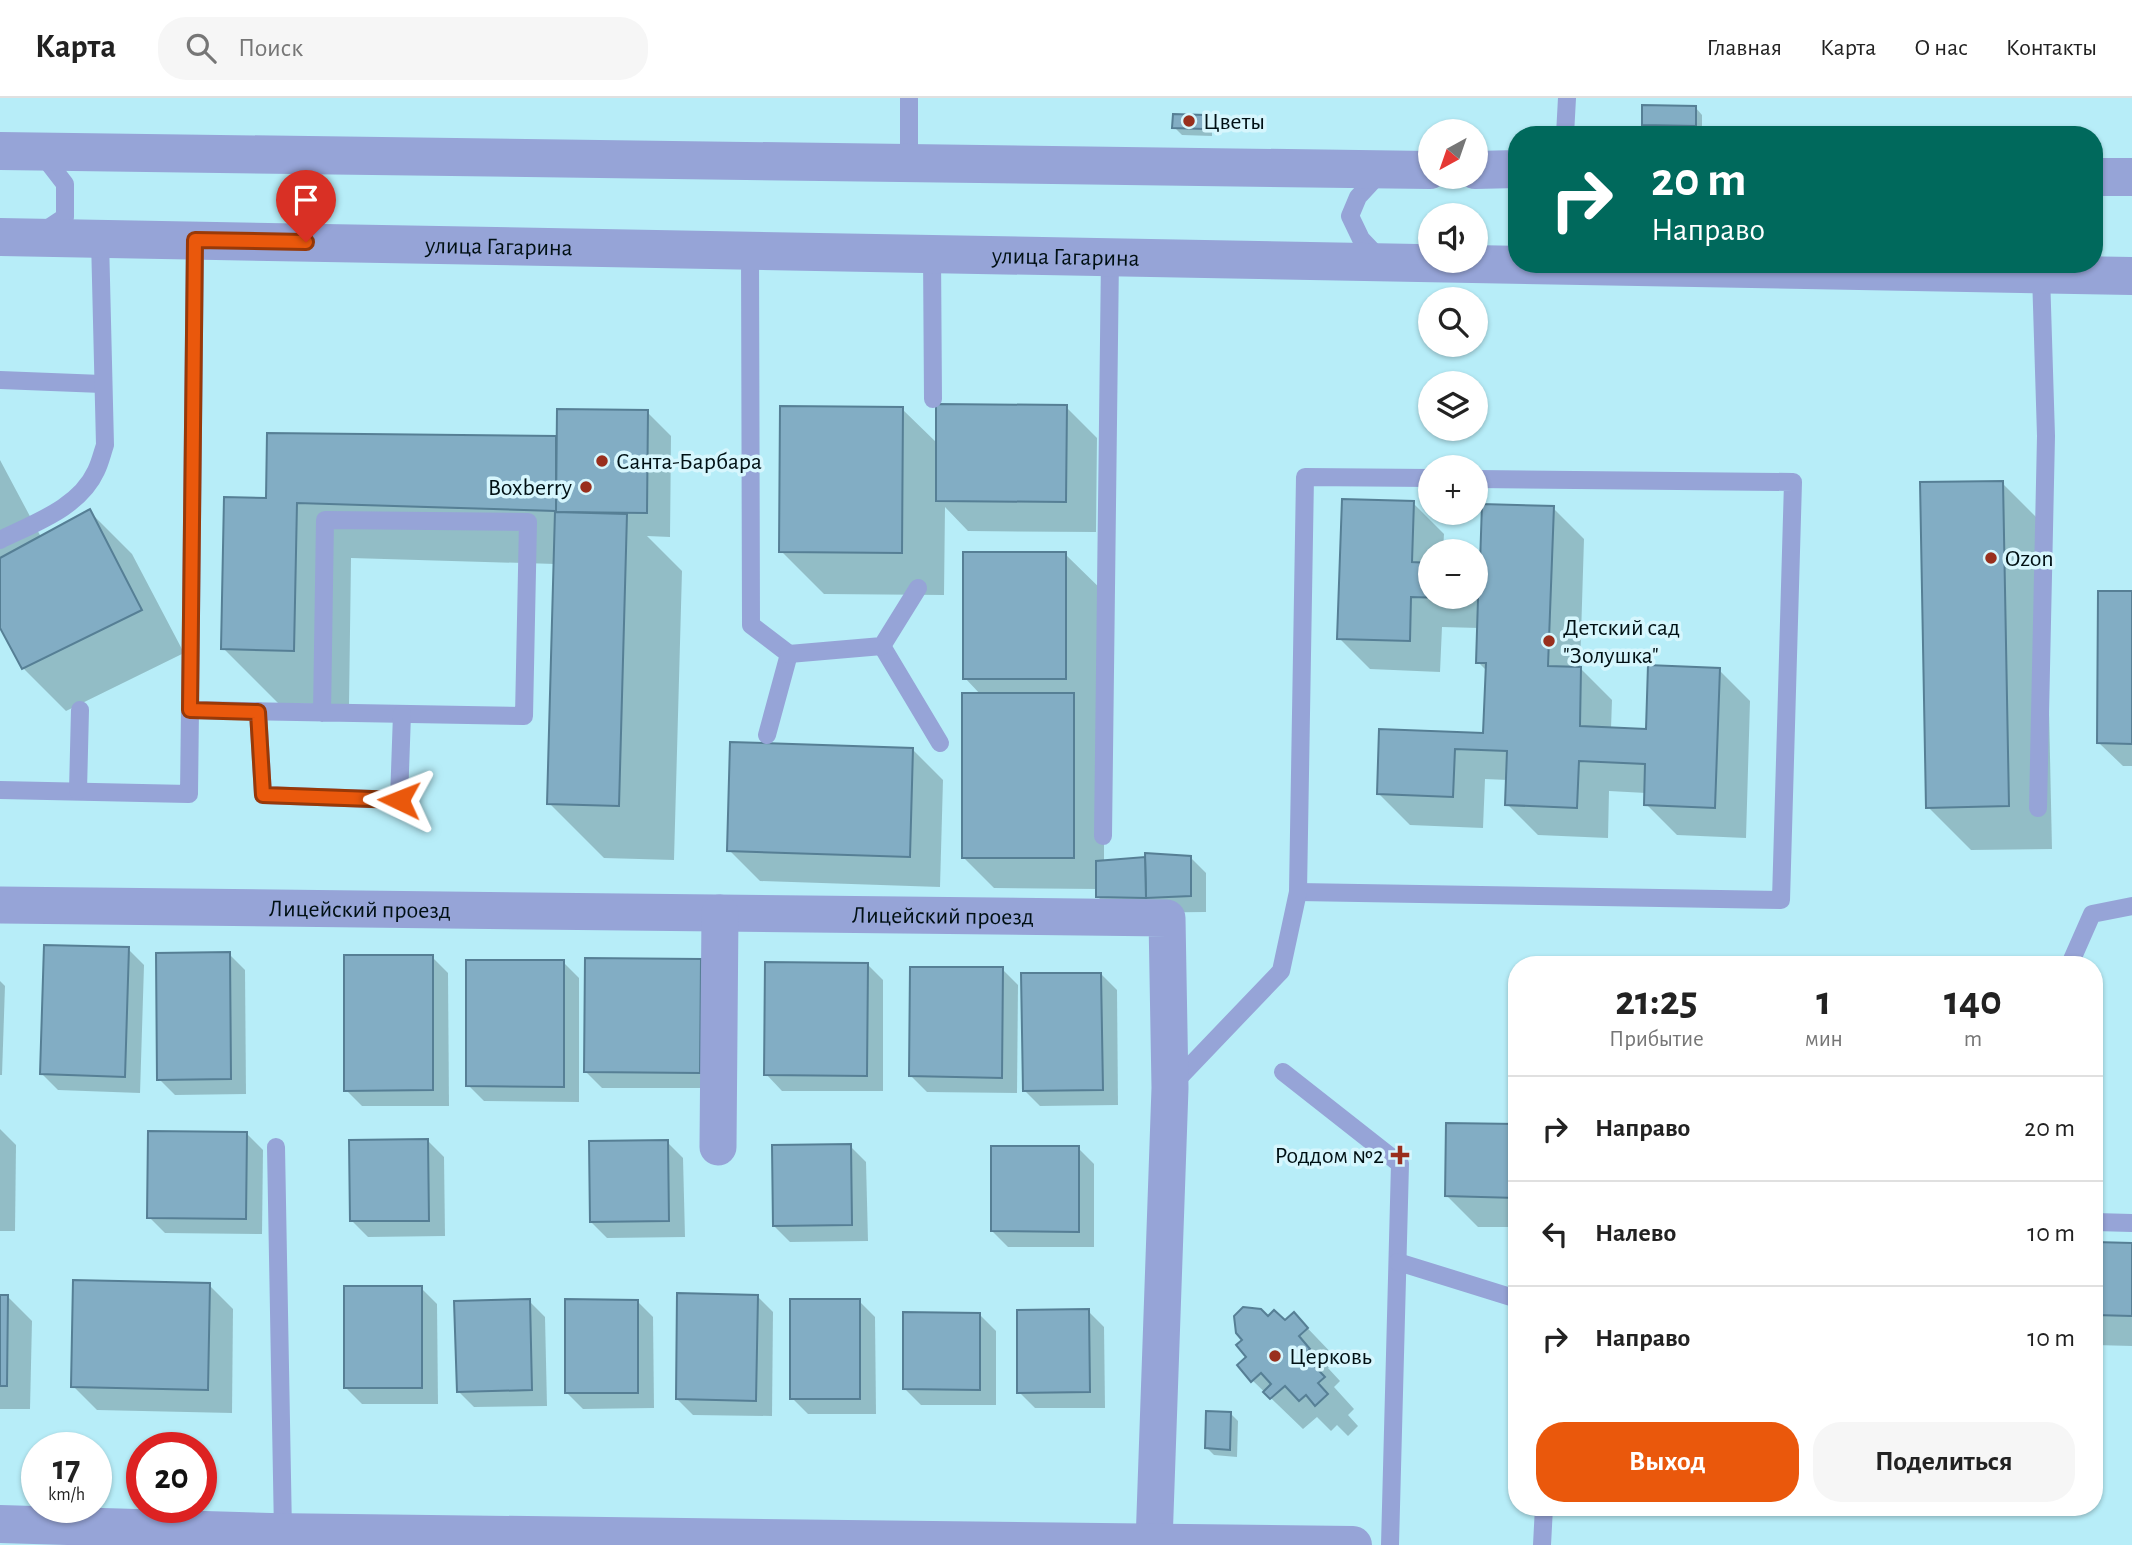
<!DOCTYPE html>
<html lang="ru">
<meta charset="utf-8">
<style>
body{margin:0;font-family:"Alegreya Sans",sans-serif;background:#f6f6f6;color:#222;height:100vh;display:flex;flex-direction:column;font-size:26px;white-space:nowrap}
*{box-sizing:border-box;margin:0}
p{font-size:23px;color:#767676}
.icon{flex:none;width:38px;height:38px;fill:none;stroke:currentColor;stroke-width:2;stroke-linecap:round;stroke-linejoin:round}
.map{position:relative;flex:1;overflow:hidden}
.drawer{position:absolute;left:1508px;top:858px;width:595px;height:560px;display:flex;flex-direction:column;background:#fff;border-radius:28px;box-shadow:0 2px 5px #0004}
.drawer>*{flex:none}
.banner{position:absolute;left:1508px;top:28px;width:595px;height:147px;border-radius:28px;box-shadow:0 2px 5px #0004;background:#00695c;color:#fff;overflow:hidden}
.needle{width:46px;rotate:220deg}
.buttons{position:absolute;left:1418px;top:21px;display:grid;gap:14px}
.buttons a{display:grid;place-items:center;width:70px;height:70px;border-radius:50%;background:#fff;box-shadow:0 2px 5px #0004;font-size:35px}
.speed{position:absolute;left:21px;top:1334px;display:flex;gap:14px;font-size:35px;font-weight:700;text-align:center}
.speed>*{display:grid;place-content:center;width:91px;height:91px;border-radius:50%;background:#fff;box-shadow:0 2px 5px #0004;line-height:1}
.speed small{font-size:18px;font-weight:400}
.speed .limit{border:10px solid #d22;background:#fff;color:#111}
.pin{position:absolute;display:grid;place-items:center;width:60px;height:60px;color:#fff;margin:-72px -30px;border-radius:50% 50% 50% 0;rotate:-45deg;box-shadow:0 0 7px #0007}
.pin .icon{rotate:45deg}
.me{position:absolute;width:77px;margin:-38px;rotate:272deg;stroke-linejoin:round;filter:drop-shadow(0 0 5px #0008)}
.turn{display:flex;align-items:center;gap:24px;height:147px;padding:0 28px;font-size:32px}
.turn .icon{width:91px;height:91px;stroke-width:2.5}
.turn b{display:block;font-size:49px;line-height:60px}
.eta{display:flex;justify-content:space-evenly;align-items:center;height:119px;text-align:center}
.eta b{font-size:42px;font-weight:700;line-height:49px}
.action{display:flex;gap:14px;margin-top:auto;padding:14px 28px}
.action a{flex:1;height:80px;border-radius:28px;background:#ea580c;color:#fff;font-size:28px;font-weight:700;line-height:80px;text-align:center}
.action a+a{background:#f6f6f6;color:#222}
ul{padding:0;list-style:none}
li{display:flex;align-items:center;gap:21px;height:105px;padding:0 28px;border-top:2px solid #e0e0e0}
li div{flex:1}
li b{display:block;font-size:26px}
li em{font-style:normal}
header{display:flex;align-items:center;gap:42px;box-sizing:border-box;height:98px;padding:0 35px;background:#fff;border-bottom:2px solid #e0e0e0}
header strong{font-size:33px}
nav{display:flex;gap:38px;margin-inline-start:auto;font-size:24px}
.search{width:490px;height:63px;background:#f6f6f6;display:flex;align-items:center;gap:18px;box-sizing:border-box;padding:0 24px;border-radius:28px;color:#767676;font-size:26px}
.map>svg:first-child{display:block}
.shadow{fill:#0003}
.building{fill:#82adc4;stroke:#567f95;stroke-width:2}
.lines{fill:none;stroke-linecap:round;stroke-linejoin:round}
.service{stroke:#96a4d7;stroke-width:18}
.minor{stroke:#96a4d7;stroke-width:37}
.tertiary{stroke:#96a4d7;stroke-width:38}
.route-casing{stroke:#983908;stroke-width:18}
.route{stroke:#ea580c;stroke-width:12}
.poi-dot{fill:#992f1d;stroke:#d6f6fd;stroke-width:2.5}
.labels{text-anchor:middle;stroke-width:7;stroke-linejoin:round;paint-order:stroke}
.poi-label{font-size:24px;fill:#001014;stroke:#d6f6fd;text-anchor:start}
.street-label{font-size:24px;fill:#001014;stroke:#d6f6fd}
</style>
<header>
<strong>Карта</strong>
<div class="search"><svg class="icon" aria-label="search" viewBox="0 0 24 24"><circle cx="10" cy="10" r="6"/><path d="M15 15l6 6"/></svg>Поиск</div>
<nav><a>Главная</a><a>Карта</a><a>О нас</a><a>Контакты</a></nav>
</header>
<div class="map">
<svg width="2132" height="1447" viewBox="0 0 2132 1447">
<rect width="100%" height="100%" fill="#b7edf8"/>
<g class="shadow">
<polygon points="1695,9 1702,17 1702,35 1651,34 1644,26"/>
<polygon points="1205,19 1212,26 1212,38 1182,37 1174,29"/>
<polygon points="1066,309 1097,340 1096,434 968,433 945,409 944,497 824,496 781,453 902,311 938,346"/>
<polygon points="647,314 671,338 670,439 647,438 682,473 674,762 604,760 549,705 555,466 351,460 349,607 278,605 223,550 268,402 555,339 559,343"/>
<polygon points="0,362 41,439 89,413 132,456 184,555 66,613 23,570 0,527"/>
<polygon points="2002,385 2045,428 2052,751 1971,752 1928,709"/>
<polygon points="1413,405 1444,436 1443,453 1430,453 1430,499 1475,499 1482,468 1553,410 1584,441 1580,570 1612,602 1611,631 1648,633 1719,572 1750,603 1746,740 1677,737 1646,706 1646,695 1609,693 1608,740 1538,737 1507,706 1508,682 1485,681 1483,730 1410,727 1379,696 1381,633 1485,637 1487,573 1478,564 1479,530 1442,529 1440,574 1370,571 1339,540"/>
<polygon points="1065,456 1109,499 1104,628 1104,764 1190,759 1206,775 1206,814 1114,815 1098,799 1098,791 994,790 963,759 981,597 965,580"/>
<polygon points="2132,495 2132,668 2123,668 2099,645"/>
<polygon points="912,651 943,682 940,789 760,783 729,752"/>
<polygon points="128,851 144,867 140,995 58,992 42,976"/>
<polygon points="229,856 245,872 246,996 175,997 159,981"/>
<polygon points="432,859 448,875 449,1008 362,1008 346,992"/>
<polygon points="700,863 716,879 716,990 602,990 586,974"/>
<polygon points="563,864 579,880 579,1004 484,1003 468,987"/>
<polygon points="867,866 883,882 883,993 782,993 766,976"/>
<polygon points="1002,871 1018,887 1017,995 927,994 911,978"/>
<polygon points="1101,876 1117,892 1118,1007 1040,1008 1024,992"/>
<polygon points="0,883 5,888 2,977 0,977"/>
<polygon points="1448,1027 1517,1028 1517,1129 1478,1129 1447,1098"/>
<polygon points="0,1031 16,1047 15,1133 0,1133"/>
<polygon points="247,1036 263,1052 262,1136 165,1135 149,1119"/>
<polygon points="428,1043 444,1059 445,1138 368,1139 352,1123"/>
<polygon points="667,1044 683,1060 685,1139 607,1140 591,1124"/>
<polygon points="850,1048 866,1064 868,1143 790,1144 774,1128"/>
<polygon points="1078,1050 1094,1066 1094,1149 1008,1149 992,1133"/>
<polygon points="2095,1145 2132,1146 2132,1248 2095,1247"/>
<polygon points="209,1187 233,1211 232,1315 97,1312 73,1288"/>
<polygon points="421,1190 437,1206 438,1306 362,1306 346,1290"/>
<polygon points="757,1198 773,1214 772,1318 693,1317 677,1301"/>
<polygon points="0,1199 8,1199 32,1223 30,1311 0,1311"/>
<polygon points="529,1203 545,1219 547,1308 474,1309 458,1293"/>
<polygon points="637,1203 653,1219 654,1310 583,1311 567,1295"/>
<polygon points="859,1203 875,1219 876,1316 808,1316 792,1300"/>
<polygon points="1088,1213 1104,1229 1105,1310 1035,1310 1019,1294"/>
<polygon points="1294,1216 1338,1262 1328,1270 1340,1283 1334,1289 1354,1311 1348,1317 1358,1328 1348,1338 1337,1327 1331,1333 1317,1319 1303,1331 1252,1282 1249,1259 1268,1220 1285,1225"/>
<polygon points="980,1217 996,1233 996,1307 921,1307 905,1291"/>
<polygon points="1230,1315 1238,1323 1237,1359 1214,1357 1207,1350"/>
</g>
<g class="building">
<polygon points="1642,7 1696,8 1696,28 1642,27"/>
<polygon points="1173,16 1205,17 1205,31 1172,30"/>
<polygon points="936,306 1067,307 1066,404 936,403"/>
<polygon points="780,308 903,309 902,455 779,454"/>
<polygon points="557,311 648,312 647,415 556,414"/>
<polygon points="267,335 556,338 556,414 627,416 619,708 547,706 555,413 297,405 294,553 221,551 224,399 266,400"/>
<polygon points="2003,383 2009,708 1926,710 1920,384"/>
<polygon points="1342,401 1414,403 1412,464 1430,465 1430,499 1475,499 1475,466 1480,466 1482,406 1554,408 1548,568 1581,569 1580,628 1646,631 1648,567 1720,570 1715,710 1644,707 1645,666 1579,663 1577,710 1505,707 1507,653 1455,651 1453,699 1377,696 1379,631 1483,635 1486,565 1476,565 1478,501 1411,499 1410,543 1337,541"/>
<polygon points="90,411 142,512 22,571 0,530 0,460"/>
<rect x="963" y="454" width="103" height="127"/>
<polygon points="2098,493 2132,493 2132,646 2097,645"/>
<rect x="962" y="595" width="112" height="165"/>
<polygon points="730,644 913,650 910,759 727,753"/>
<polygon points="1145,755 1191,758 1191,798 1146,800"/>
<polygon points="1145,759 1146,800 1096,799 1096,763"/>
<polygon points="44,847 129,849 125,979 40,976"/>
<polygon points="230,854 231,981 157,982 156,855"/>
<polygon points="344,857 433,857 433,992 344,993"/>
<polygon points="585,860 701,861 700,975 584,974"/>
<polygon points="466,862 564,862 564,989 466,988"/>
<polygon points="765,864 868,865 867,978 764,977"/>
<polygon points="910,869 1003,869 1002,980 909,978"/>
<polygon points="1021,875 1101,875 1103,992 1023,993"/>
<polygon points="1446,1025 1517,1026 1517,1100 1445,1098"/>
<polygon points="148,1033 247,1034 246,1121 147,1120"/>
<polygon points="428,1041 429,1123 350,1123 349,1042"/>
<polygon points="668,1042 669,1123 590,1124 589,1043"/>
<polygon points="851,1046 852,1127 773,1128 772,1047"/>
<polygon points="991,1048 1079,1048 1079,1134 991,1133"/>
<polygon points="2095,1144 2132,1145 2132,1218 2095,1217"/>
<polygon points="73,1182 210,1185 208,1292 71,1289"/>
<rect x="344" y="1188" width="78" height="102"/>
<polygon points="677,1195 758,1197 756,1303 676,1301"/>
<polygon points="0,1197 8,1197 7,1288 0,1288"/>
<polygon points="530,1201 532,1292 457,1294 454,1203"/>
<polygon points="565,1201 638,1202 638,1295 565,1295"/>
<rect x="790" y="1201" width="70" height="100"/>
<polygon points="1243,1209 1261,1211 1268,1218 1274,1212 1285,1222 1294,1214 1308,1230 1299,1238 1310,1251 1304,1257 1325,1279 1318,1285 1328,1296 1315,1308 1306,1297 1299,1303 1285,1288 1270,1301 1263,1294 1271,1286 1261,1275 1251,1284 1237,1267 1246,1259 1236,1247 1242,1242 1236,1235 1234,1218"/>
<polygon points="1089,1211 1090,1294 1017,1295 1017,1212"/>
<polygon points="903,1214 980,1215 980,1292 903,1291"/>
<polygon points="1206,1313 1231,1314 1230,1352 1205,1350"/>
</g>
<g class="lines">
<g class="service">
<polyline points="1565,37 1567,0"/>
<polyline points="41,55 65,86 65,119 44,133"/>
<polyline points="909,66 909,0"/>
<polyline points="195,142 190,612 524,618 528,424 325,422 322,615"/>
<polyline points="750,152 751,527 789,556 767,637"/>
<polyline points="932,156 933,301"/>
<polyline points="1380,161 1361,141 1350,118 1358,99 1382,73"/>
<polyline points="0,282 102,286"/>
<path d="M0,442C34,425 79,410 96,373C100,365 102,356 105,347L100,141"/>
<polyline points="882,548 940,645"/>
<polyline points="789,556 882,548 918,490"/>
<polyline points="258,613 263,697 399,702 402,616"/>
<polyline points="0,692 189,696 190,612"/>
<polyline points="78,693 80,612"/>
<polyline points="2038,710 2046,338 2041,176"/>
<polyline points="1103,738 1110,159"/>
<polyline points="1298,794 1781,802 1793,384 1475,381"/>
<polyline points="2070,866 2092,816 2132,808"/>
<polyline points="1283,974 1400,1066 1390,1447"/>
<polyline points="1172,987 1281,873 1298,794 1305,379 1430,380"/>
<polyline points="276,1049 283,1434"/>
<polyline points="2095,1124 2132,1125"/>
<polyline points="1398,1164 1517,1201"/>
<polyline points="1542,1447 1544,1409"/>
</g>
<g class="minor">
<path id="s1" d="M0,807L1167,820L1170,990L1154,1445"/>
<polyline points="718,1049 720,815"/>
</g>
<g class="tertiary">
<polyline points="0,53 1430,72"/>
<polyline points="1475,72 1517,71"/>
<polyline points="2095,79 2132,79"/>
<path id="s2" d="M0,139L2132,178"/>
<polyline points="0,1426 270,1434 1353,1447"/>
</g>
</g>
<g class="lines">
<defs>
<polyline id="route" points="306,144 195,142 190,612 258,614 263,697 399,702"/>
</defs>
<use href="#route" class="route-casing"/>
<use href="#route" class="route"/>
</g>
<g class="poi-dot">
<circle cx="1189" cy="23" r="7"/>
<circle cx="602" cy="363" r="7"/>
<circle cx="586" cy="389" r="7"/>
<circle cx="1991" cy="460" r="7"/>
<circle cx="1549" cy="543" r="7"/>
<path d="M1396.5 1046.5h7v7h7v7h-7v7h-7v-7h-7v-7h7z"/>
<circle cx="1275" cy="1258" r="7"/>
</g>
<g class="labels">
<g class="poi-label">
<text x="1203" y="31">Цветы</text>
<text x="616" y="371">Санта-Барбара</text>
<text x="572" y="397" text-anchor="end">Boxberry</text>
<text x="2005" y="468">Ozon</text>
<text x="1563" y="537">Детский сад<tspan x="1563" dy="28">"Золушка"</tspan></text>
<text x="1384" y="1065" text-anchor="end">Роддом №2</text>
<text x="1289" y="1266">Церковь</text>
</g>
<g class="street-label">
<text dy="8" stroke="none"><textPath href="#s2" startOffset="499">улица Гагарина</textPath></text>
<text dy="8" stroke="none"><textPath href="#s2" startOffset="1066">улица Гагарина</textPath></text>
<text dy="8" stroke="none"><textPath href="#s1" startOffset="360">Лицейский проезд</textPath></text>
<text dy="8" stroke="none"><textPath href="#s1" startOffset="943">Лицейский проезд</textPath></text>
</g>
</g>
</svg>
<div class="buttons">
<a><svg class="needle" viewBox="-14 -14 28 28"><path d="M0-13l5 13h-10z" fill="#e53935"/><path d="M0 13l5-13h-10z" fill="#767676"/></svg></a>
<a><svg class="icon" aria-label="sound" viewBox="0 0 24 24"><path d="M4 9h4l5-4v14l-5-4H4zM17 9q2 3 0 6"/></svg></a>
<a><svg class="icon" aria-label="search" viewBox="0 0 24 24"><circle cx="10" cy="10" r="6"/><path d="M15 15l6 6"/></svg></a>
<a><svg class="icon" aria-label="layers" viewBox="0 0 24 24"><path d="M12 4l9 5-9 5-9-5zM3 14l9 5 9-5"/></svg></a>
<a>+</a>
<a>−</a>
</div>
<div class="speed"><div>17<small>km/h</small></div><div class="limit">20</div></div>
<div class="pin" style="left:306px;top:144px;background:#d93025"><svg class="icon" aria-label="arrive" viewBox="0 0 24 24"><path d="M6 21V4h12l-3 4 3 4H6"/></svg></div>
<svg class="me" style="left:399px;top:702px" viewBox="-20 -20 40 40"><path d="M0-17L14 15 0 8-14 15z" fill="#ea580c" stroke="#fff" stroke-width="4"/></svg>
<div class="banner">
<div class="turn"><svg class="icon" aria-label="right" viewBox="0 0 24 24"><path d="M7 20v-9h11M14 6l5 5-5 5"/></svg><div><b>20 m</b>Направо</div></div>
</div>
<section class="drawer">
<div class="eta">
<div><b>21:25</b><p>Прибытие</p></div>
<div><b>1</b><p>мин</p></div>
<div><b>140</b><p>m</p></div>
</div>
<ul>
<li><svg class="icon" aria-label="right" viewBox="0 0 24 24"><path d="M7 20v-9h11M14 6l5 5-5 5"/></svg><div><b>Направо</b></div><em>20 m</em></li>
<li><svg class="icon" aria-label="left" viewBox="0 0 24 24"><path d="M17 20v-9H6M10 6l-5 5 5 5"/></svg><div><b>Налево</b></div><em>10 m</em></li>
<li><svg class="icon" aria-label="right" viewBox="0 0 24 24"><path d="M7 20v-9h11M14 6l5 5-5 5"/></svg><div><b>Направо</b></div><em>10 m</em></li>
</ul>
<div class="action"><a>Выход</a><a>Поделиться</a></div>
</section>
</div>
